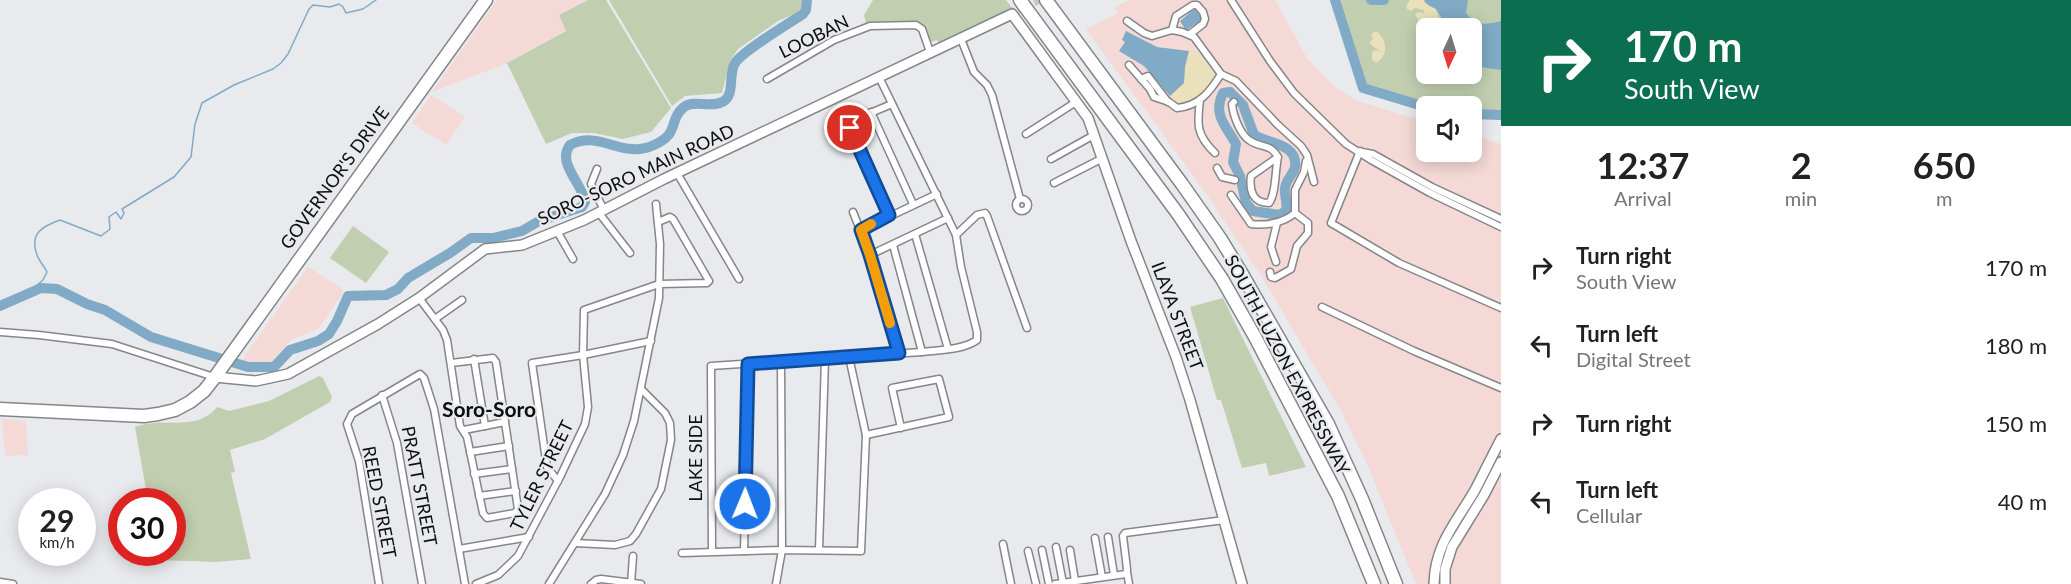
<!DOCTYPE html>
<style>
body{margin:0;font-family:Lato,sans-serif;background:#f2f2f2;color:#222;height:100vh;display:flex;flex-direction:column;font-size:22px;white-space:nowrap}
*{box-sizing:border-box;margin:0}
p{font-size:20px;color:#767676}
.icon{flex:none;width:33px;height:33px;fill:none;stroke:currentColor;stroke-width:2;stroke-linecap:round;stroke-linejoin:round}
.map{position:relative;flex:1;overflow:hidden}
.drawer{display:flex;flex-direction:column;background:#fff;width:570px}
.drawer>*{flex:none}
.banner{background:#0b6e4f;color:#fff;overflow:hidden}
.needle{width:39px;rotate:184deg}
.buttons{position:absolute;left:1416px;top:18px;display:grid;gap:12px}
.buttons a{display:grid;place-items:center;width:66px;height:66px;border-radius:9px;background:#fff;box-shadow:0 3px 15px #0003;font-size:30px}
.speed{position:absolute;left:18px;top:488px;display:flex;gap:12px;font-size:30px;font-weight:700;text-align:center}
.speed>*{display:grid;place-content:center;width:78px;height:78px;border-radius:50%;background:#fff;box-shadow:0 3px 15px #0003;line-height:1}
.speed small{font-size:15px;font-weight:400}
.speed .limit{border:9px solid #d22;background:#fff;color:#111}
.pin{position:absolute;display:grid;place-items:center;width:51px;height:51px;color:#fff;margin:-26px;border:3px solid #fff;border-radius:50%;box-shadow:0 2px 6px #0007}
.me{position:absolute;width:66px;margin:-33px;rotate:1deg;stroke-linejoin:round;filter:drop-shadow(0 0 4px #0008)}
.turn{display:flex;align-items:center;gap:21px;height:126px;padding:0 24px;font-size:27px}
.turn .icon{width:78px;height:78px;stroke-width:2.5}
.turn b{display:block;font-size:42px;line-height:51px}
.eta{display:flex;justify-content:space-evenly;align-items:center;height:102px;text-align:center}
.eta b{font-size:36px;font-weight:700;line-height:42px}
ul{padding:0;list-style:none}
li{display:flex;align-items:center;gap:18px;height:78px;padding:0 24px}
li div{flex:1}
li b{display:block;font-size:22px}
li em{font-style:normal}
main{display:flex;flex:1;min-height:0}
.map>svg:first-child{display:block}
.commercial{fill:#f4d9d6}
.green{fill:#c1cfb0;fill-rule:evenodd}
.sand{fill:#eae0bb}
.water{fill:#80aac6}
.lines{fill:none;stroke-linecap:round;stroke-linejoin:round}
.stream{stroke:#80aac6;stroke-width:1.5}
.river{stroke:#80aac6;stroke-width:10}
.street-tunnel{stroke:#c7c9cc;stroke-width:6;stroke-dasharray:6 3;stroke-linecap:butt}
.street-casing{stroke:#858689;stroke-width:9}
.secondary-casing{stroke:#858689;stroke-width:12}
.highway-casing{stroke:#858689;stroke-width:15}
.street{stroke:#fff;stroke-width:6}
.secondary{stroke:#fff;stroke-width:9}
.highway{stroke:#fff;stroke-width:12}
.route-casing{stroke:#114b97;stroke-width:15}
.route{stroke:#1a73e8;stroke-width:10}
.slow{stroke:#f59e0b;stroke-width:10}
.labels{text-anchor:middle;stroke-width:4.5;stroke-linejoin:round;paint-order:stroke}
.street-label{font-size:18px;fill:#0d0e0f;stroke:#e8eaed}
.quarter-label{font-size:21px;font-weight:bold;fill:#0d0e0f;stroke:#e8eaed}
</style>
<main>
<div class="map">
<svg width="1501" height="584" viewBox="0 0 1501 584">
<rect width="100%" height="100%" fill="#e8eaed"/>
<g class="commercial">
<polygon points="497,0 587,0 559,15 566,30 507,63 432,92"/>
<polygon points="1130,0 1275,0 1307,58 1334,86 1355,100 1426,122 1426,152 1472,152 1472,135 1501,144 1501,584 1416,584 1368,466 1340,409 1260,274 1205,192 1086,29 1118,13 1115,7"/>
<polygon points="431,95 465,117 446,145 412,123"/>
<polygon points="308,267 341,288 343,293 319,328 291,340 270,363 264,365 248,364 242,360"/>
<polygon points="2,419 26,421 28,455 5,456"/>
</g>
<g class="green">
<polygon points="588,0 606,0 671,108 651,132 623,139 594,133 572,133 546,144 507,63 566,31 559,15"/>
<polygon points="609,0 803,0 803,7 794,14 778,21 738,49 730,61 722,93 685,96 672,106"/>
<polygon points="873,0 1006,0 1013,9 940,46 937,40 928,43 922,28 866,25 864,15"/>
<path d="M1335,0H1501V115L1472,114V106L1426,107L1363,88ZM1426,28H1472V74H1426Z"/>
<polygon points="353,226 389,252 366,283 330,258"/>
<polygon points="1223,298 1306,467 1269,476 1266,463 1242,468 1221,400 1217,400 1190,307"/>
<path d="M319,376L323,378L332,397L330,402L265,439L230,450L235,472L231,473L251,559L217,562L158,560L156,552H172V501H148L135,427C163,416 196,433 217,407L229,411L269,401Z"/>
</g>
<g class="sand">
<polygon points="1410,0 1423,0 1425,3 1436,9 1439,19 1447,28 1427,27 1427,21 1419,21 1415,15 1418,12 1424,13 1424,10 1415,8 1411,11 1407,9 1406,6"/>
<path d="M1374,32H1377C1388,40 1388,56 1376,63L1372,60V52L1376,50L1381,52L1369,43L1373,39L1371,35Z"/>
<path d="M1189,51H1199C1213,65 1224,80 1203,94C1195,99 1188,100 1182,106L1170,96C1181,87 1184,78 1185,65C1186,60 1189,56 1189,51Z"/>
</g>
<g class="water">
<path d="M1424,0H1468L1466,13C1476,26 1486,25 1501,21V70L1473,66L1472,28H1448L1436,9L1428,5Z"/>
<polygon points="1193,10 1196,10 1202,19 1201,21 1188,29 1185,29 1180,21"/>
<polygon points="1126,31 1157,47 1189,51 1185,67 1184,83 1170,96 1144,66 1119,51 1125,42 1122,40"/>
</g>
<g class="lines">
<path class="stream" d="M25,295L43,280L47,272C44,266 39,261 37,255C29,233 43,226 60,220L101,236L110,229L109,217L116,212L121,219L124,213L122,209L174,177L191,157L195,124L202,103L234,85L273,69L281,63L288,54L309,9L313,5L330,7L339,4L343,7L346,13L363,9L376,0"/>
<g class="river">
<polyline points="1335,0 1363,88 1426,107"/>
<polyline points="1371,0 1384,0"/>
<path d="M1230,92L1243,105L1254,135C1268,144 1298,143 1295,167C1293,175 1286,180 1285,188C1284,196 1288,202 1286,211L1279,215L1253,211L1246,203L1240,176L1233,162L1236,144C1227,127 1212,115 1223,93Z"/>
<polyline points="1472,114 1501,115"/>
<path d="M0,306L41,288L57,289L87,304L105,310L151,337L248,367H274L290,350L318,341L329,334L337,321L348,296L386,295L398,289L408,278L450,253L471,238H493L522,231L539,221L582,207L585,202C583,184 556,163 570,145C600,129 622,160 654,145C680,134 668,120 684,107C695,99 712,109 724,101C735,94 728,74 735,63C743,51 788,24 803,14L806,10L807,0"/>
</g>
<polyline class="street-tunnel" points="1018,11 1041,0"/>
<defs>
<g id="street">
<polyline points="1231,0 1270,61 1294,93 1346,144 1371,160 1430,193 1501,227"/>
<polyline points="1127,21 1144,33 1152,36 1172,30 1182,32 1194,37 1221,74 1236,81 1278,125 1301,146 1307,155 1314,182"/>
<polyline points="1172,30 1176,16 1193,5 1197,5 1203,12 1205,19 1203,24 1190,34"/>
<polyline points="961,39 974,72 987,85 992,95 1020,199"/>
<path d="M1129,65L1150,89L1154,97L1169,102L1177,108C1199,106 1210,92 1221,74"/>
<polyline points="767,79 834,40 870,26 916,25 922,29 930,52"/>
<polyline points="1141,79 1148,76 1168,102"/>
<path d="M1200,100C1197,124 1196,135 1215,153"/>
<path d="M1234,102L1232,104C1233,115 1240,134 1249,140C1261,149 1269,142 1278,157C1275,170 1276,195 1269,203C1253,203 1249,191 1251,176L1278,157"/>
<polyline points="871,112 913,204"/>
<polyline points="1026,134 1076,102"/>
<polyline points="1360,151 1331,223 1399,263 1501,308"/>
<polyline points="1362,152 1373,154 1432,187 1501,219"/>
<polyline points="1051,159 1094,135"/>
<polyline points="1217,168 1222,177 1235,180"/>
<polyline points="597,169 591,184 604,210"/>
<polyline points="677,173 739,279"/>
<polyline points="1054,183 1103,158"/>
<path d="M1231,195L1251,224C1266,226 1283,223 1295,213V190L1304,172L1306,161"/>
<circle cx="1022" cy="205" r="6"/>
<polyline points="853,212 870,255 899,353"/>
<polyline points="599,213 630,253"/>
<polyline points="889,215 849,124 851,121 892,104"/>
<polyline points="861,230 937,194"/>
<polyline points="557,231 573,259"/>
<polyline points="915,234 948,349"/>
<polyline points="956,235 977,215 985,213 987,216 1027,328"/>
<polyline points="893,245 922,352"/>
<polyline points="870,255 948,218"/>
<polyline points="1276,262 1271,247 1277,223"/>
<polyline points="1270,272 1271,277 1275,278 1291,269 1297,246 1308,233 1308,223 1295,213"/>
<polyline points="419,298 443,330 447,340 460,426 467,437 483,513 487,518 515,513 518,509 496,362 493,358 451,363"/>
<polyline points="1322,307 1414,351 1501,388"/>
<polyline points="435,319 462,300"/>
<polyline points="0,332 39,335 112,344 214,377"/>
<polyline points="474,359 485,426"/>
<polyline points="382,395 397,443 422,584"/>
<polyline points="464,430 505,422"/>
<polyline points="866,435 949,417 939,379 892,388 901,428"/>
<polyline points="470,452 509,446"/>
<polyline points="474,474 512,469"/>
<polyline points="558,481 547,467 532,363 583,355 651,341"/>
<polyline points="479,496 516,491"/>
<polyline points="1108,537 1114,575"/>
<polyline points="1095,538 1102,577"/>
<polyline points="575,543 615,545 630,541 636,534 661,489 671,440 670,423 665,413 642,390"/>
<polyline points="1003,544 1011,584"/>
<polyline points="1056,547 1063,583"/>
<polyline points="459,549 529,537"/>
<polyline points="819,550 825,359"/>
<polyline points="1042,550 1049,584"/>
<polyline points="1070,550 1075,581"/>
<path d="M712,551L711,366L922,352C939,350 963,350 977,340V332L961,267L956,235L879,77"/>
<polyline points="744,551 748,364"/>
<polyline points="1028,551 1036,584"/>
<polyline points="682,553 782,550 861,551 866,435 849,357"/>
<polyline points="1127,572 1129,584"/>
<polyline points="0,582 13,584"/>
<polyline points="379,584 359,461 347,424 352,414 420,374 424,378 434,409 465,584"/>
<polyline points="476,584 498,575 518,556 560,477 585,424 588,407 583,355 584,310 659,284 707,283 709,281 673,219 670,217 658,222"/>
<polyline points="549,584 605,494 623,455 634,421 659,298 660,244 656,204"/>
<polyline points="591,584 596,580 601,579 641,584"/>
<polyline points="631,584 633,556"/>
<polyline points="776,584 782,550 781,362"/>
<polyline points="1055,584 1126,574 1127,569 1123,536 1125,533 1224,520"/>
</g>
<g id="secondary">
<polyline points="215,377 256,381 288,374 378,324 419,298 485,249 522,245 584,220 664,179 1012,14 1088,118 1131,241 1176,357 1190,400 1242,584"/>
<path d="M1434,584C1435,544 1456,523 1475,490C1484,473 1492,456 1501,439"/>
<polyline points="1445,584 1445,569 1452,547 1484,495 1501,462"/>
</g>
<g id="highway">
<polyline points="1020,0 1178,214 1222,279 1255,337 1338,496 1374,584"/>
<polyline points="1046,0 1182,184 1220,238 1242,274 1328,424 1362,499 1396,584"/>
<polyline points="0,409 144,416 158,414 175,410 190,402 204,391 215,377 486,0"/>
</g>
</defs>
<use href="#street" class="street-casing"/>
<use href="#secondary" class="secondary-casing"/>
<use href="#highway" class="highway-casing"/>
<use href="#street" class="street"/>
<use href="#secondary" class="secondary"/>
<use href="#highway" class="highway"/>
</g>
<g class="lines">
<defs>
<polyline id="route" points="745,504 748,364 899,353 870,255 861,230 889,215 850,128"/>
</defs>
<use href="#route" class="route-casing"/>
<use href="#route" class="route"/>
<polyline class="slow" points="871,224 861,230 870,255 890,323"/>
</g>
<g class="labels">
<g class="street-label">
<text transform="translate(814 37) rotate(-26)" y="6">LOOBAN</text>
<text transform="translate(636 175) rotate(-25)" y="6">SORO-SORO MAIN ROAD</text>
<text transform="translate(335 178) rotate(-54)" y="6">GOVERNOR'S DRIVE</text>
<text transform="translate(1177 316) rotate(69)" y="6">ILAYA STREET</text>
<text transform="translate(1287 365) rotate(62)" y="6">SOUTH LUZON EXPRESSWAY</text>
<text transform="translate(696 458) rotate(-90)" y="6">LAKE SIDE</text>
<text transform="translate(542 476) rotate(-64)" y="6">TYLER STREET</text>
<text transform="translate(419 486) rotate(79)" y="6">PRATT STREET</text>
<text transform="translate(379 502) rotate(79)" y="6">REED STREET</text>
</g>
<g class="quarter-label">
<text x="489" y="417">Soro-Soro</text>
</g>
</g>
</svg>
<div class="buttons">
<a><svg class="needle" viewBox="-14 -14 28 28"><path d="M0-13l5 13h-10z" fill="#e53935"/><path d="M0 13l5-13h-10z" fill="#767676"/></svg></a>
<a><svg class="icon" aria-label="sound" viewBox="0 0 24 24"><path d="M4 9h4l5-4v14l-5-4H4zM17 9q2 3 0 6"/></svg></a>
</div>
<div class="speed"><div>29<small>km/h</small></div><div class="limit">30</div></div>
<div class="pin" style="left:850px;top:128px;background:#d93025"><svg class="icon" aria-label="arrive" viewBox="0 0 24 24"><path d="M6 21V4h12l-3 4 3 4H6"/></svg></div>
<svg class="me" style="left:745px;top:504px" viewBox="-20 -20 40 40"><circle r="17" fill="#1a73e8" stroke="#fff" stroke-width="3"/><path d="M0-11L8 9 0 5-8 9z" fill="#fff"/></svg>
</div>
<section class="drawer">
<div class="banner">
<div class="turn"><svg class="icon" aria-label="right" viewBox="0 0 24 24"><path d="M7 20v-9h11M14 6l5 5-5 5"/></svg><div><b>170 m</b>South View</div></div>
</div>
<div class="eta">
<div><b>12:37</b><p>Arrival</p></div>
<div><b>2</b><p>min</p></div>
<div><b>650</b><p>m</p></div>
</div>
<ul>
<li><svg class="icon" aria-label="right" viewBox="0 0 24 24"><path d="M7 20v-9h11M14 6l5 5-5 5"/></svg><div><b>Turn right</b><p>South View</p></div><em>170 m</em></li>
<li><svg class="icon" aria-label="left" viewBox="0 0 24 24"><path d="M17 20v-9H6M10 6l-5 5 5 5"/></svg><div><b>Turn left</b><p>Digital Street</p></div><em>180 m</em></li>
<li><svg class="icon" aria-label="right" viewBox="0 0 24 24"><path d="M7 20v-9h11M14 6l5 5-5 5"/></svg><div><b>Turn right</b></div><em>150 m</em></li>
<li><svg class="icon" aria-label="left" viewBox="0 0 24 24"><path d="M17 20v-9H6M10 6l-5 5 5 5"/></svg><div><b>Turn left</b><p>Cellular</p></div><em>40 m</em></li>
</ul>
</section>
</main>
